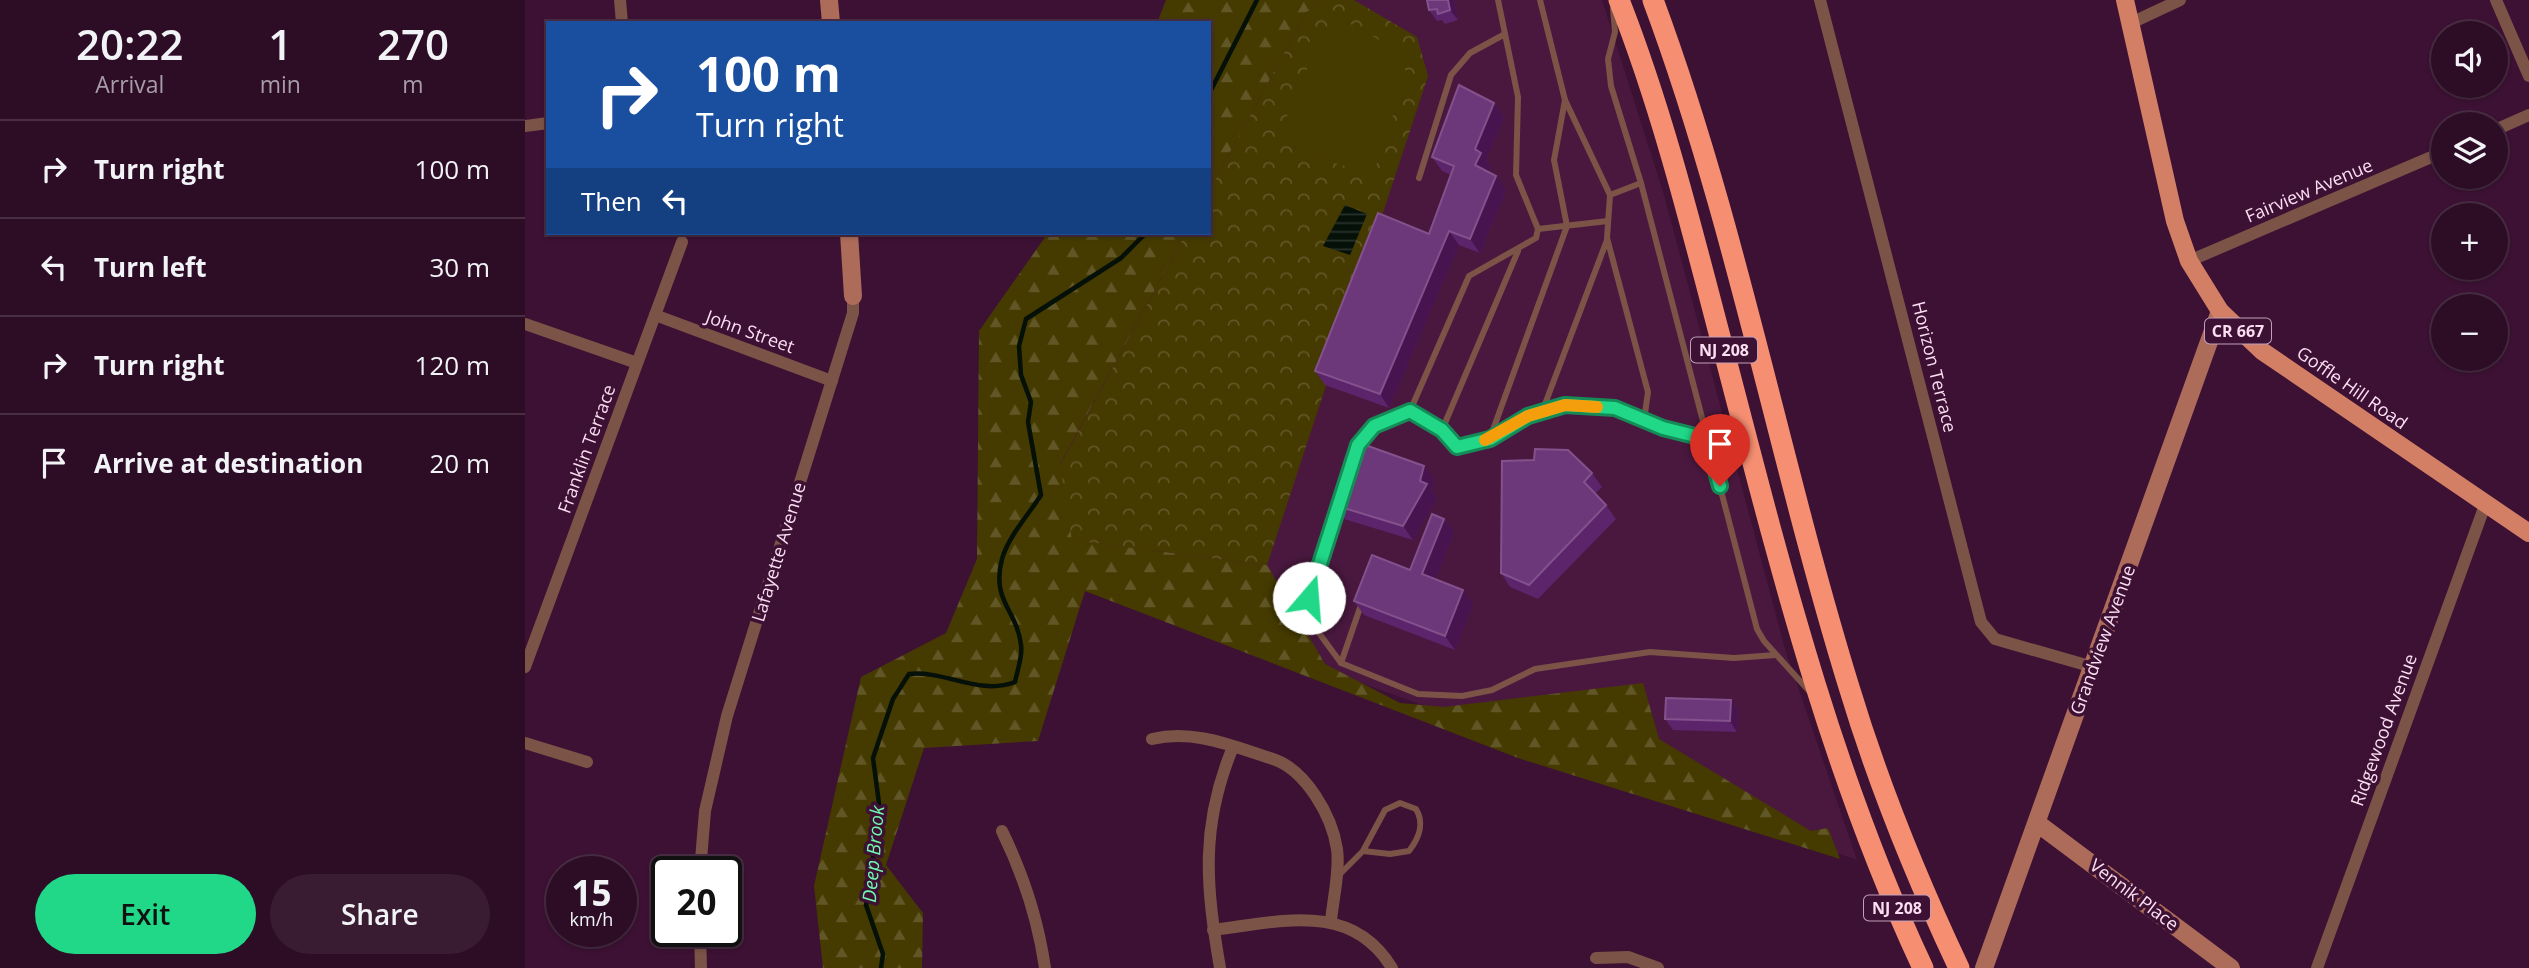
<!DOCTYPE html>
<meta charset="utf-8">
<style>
body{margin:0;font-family:"Open Sans",sans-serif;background:#391b32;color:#f1f3f6;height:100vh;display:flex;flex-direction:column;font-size:26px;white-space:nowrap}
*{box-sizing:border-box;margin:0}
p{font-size:23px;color:#a79ca7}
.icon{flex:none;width:38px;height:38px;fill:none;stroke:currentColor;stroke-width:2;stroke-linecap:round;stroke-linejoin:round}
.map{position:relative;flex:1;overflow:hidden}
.side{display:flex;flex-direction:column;background:#2d0d26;width:525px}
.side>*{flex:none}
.guide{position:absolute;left:21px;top:21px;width:665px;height:214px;border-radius:0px;box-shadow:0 2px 5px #0004,0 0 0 2px #482d43;background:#1a4fa0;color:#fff;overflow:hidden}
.controls{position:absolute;left:1906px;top:21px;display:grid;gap:14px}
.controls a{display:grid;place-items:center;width:77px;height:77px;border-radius:50%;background:#2d0d26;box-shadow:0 2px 5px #0004,0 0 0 2px #482d43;font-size:35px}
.speed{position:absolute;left:21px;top:856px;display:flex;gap:14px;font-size:35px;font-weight:700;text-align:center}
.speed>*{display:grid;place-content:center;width:91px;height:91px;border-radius:50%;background:#2d0d26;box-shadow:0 2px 5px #0004,0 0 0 2px #482d43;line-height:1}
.speed small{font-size:18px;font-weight:400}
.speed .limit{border:4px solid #111;border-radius:10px;background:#fff;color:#111}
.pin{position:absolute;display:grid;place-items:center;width:60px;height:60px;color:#fff;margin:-72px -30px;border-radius:50% 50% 50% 0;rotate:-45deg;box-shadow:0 0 7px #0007}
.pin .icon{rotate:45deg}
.me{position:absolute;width:77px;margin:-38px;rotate:18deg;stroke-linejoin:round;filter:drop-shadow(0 0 5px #0008)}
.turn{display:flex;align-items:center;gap:24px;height:147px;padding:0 35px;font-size:32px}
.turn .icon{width:91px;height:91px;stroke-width:2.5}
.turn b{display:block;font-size:49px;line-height:60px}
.then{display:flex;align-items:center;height:66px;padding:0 35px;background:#0003;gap:14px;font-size:26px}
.eta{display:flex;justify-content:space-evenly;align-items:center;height:119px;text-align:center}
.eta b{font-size:42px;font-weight:600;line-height:49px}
.primary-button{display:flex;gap:14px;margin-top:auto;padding:14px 35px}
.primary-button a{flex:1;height:80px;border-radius:42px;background:#20d887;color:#111;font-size:28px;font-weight:600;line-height:80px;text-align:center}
.primary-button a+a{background:#391b32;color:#f1f3f6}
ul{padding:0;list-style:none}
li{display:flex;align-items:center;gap:21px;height:98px;padding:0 35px;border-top:2px solid #482d43}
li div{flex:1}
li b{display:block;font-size:26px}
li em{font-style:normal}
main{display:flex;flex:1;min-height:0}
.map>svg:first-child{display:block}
.built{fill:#4a183f}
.forest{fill:url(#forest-firs)}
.park{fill:url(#park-crowns)}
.garden{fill:#453a00}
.water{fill:url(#water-rules)}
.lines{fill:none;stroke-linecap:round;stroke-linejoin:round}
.stream{stroke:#041008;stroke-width:4.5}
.lane{stroke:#7c5347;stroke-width:6}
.street{stroke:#7c5347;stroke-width:12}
.secondary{stroke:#ad6c59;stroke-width:18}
.primary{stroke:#d37f66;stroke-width:18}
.highway{stroke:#f68f72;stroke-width:21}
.wall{fill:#5b246b}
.shaded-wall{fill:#47144f}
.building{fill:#6c387a;stroke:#83528c;stroke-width:2}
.route-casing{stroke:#158c58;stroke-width:18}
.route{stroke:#20d887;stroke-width:12}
.slow{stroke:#f59e0b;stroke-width:12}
.labels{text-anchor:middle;stroke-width:7;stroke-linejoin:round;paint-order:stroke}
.shield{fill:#3c1133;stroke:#c2a0b9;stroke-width:2}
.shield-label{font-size:16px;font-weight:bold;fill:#fbdef2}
.street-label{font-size:18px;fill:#fbdef2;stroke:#3c1133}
.water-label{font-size:19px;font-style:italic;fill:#70faaf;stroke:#3c1133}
</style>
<main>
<section class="side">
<div class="eta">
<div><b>20:22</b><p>Arrival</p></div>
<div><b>1</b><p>min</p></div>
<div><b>270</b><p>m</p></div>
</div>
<ul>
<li><svg class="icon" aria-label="right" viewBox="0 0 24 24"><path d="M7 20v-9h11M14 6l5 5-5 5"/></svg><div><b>Turn right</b></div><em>100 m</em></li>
<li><svg class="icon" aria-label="left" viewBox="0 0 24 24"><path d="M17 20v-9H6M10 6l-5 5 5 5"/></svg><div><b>Turn left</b></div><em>30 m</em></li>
<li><svg class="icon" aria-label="right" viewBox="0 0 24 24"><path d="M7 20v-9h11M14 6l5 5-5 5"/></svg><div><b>Turn right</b></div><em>120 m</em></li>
<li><svg class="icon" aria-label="arrive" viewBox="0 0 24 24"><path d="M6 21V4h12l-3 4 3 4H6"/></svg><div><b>Arrive at destination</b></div><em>20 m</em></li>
</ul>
<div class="primary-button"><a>Exit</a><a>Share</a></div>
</section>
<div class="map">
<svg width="2004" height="968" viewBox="0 0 2004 968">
<defs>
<pattern id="forest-firs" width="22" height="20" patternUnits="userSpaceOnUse" patternTransform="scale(1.75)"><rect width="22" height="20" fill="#453a00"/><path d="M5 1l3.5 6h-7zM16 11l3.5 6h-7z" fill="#615626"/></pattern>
<pattern id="park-crowns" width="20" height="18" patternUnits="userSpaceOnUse" patternTransform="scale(1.75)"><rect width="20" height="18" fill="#453a00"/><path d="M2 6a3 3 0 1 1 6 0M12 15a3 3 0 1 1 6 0" fill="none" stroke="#615626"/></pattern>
<pattern id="water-rules" width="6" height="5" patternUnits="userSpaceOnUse" patternTransform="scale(1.75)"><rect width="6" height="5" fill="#041008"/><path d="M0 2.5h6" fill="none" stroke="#2a322c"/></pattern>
</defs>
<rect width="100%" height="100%" fill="#3c1133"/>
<polygon class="built" points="713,0 1077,0 1139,195 1260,649 1332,860 564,586 509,526 595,233 684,233 684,57"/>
<g class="forest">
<polygon points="641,0 794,0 781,13 684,191 684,23 632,23"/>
<polygon points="523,233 661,233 535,464 548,540 742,565 800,664 875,703 919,707 1118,683 1134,739 1286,831 1303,828 1315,859 993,758 560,591 513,741 399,748 361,865 398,913 397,968 298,968 289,886 336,677 421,633 452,559 454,331"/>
</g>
<polygon class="park" points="794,0 829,0 892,37 903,76 742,565 547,540 535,465 661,233 684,233 684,191 781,13"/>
<path class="garden" d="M811,16L874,51L882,75L847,177L764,145C749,105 798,51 811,16Z"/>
<polygon class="water" points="820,205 842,214 825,255 798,246"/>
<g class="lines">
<g class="stream">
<polyline points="684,94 732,0"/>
<path d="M356,968L358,954L341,905L355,811L348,758L368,699L384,674C420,670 454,696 490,682C492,671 498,656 496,645C492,610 466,601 477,559C483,537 504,514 516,495L503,422L506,402L496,375L494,346L501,319L596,258L621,233"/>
</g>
<g class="lane">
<polyline points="973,0 993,97 991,175 1013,229 1011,238 944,276 885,411 917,430 932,447 965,438 1003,416 1040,405 1090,408 1138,428 1182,438"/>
<polyline points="1015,0 1040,100 1085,195 1082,238 1123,392 1119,420"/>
<polyline points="1088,9 1090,32 1083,59 1086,86 1116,183 1232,629 1239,641 1285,692"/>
<polyline points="894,178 926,75 945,53 980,34"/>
<polyline points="1085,195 1116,183"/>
<polyline points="1013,229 1083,221"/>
<polyline points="1017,412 1082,240"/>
<polyline points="917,430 993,251"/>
<polyline points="965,438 1042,226 1029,160 1040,100"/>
<polyline points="831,450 849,426 885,411"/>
<polyline points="815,504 784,598 791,629 816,663 893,694 937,696 967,690 1010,669 1125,652 1209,658 1251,655"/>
<polyline points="816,663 837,602"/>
<path d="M813,876L838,851L860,810L875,803L891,809C900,824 894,838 884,851L865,854L838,851"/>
</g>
<g class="street">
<polyline points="95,0 97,23"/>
<polyline points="1295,0 1456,622 1470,639 1568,667"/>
<polyline points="1971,0 2004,76"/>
<polyline points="1606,23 1655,0"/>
<polyline points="0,126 23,123"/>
<polyline points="1970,130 2004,115"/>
<polyline points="1664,261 1918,152"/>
<polyline points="130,315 307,381"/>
<polyline points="0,324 112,363"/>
<polyline points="0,667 157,242"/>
<path d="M627,739C669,729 707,746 748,759C781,770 807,816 812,849C815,871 808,899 806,921"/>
<polyline points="0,743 62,762"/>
<path d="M477,831C499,876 513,919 520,968"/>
<polyline points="175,872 180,811 202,716 328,313 328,296"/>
<path d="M688,930C754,922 826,900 867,968"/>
<polyline points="175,931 176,968"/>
<polyline points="1071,958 1103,957 1133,968"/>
<path d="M695,968C681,886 675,826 708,747"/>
<polyline points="1792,968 1960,505"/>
</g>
<g class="secondary">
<polyline points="304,0 306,23"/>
<polyline points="324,233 328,296"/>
<polyline points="1512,823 1706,968"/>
<polyline points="1459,968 1695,311"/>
</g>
<polyline class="primary" points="1600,0 1650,221 1664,261 1695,311 1737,351 2004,533"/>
<g class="highway">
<path d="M1094,0C1136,107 1164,218 1193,329C1250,546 1302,764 1398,968"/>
<path d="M1128,0C1211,223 1254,460 1324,687C1353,783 1391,877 1434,968"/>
</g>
</g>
<g class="wall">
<polygon points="902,0 929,0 933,20 920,24 917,20 912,21 904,10"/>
<polygon points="969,103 979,117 961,160 966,167 963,172 981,190 955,253 934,245 864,408 800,385 790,371 904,234 926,175 917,171 907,157"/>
<polygon points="1009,460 1067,473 1077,487 1070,494 1081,505 1091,519 1013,599 985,587 976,573"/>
<polygon points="909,480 906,490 912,498 888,540 819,519 809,505"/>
<polygon points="919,519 929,532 910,580 948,604 930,650 839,615 829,601 885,570"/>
<polygon points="1206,700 1213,710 1212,732 1148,730 1140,719"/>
</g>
<g class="shaded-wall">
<polygon points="923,0 929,0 933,20 925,10"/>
<polygon points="969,103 979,117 961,160 966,167 959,179 950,165 950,149"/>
<polygon points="971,176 981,190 955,253 945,239"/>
<polygon points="924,231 934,245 864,408 855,394"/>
<polygon points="899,466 909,480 906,490 912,498 888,540 878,526"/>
<polygon points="919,519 929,532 907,588 897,574"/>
<polygon points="938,590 948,604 930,650 920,636"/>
<polygon points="1206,700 1213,710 1212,732 1205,721"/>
</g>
<g class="building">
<polygon points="902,0 923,0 925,10 913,14 912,9 904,10"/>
<polygon points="934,85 969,103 950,149 956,153 950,165 971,176 945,239 924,231 855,394 790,371 853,213 904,234 929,166 907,157"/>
<polygon points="829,441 899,466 895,481 902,484 878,526 809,505"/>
<polygon points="1010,449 1043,450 1067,473 1059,482 1081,505 1004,585 976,573 977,461 1009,460"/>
<polygon points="907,514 919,519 897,574 938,590 920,636 829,601 847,555 885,570"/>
<polygon points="1141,698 1206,700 1205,721 1140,719"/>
</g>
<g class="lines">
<defs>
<polyline id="route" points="784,598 833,445 849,426 885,411 917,430 932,447 965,439 1003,416 1040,405 1090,408 1138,428 1182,439 1195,486"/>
</defs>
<use href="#route" class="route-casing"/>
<use href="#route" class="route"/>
<polyline class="slow" points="960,440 1003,416 1040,405 1072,407"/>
</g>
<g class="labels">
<g class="shield">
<rect x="1680" y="318.5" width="66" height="25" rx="5"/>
<rect x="1166" y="337.5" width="66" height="25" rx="5"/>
<rect x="1339" y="895.5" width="66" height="25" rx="5"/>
</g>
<g class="shield-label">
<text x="1713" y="337">CR 667</text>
<text x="1199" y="356">NJ 208</text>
<text x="1372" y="914">NJ 208</text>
</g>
<g class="street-label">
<text transform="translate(1784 191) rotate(-23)" y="6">Fairview Avenue</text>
<text transform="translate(225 332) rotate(20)" y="6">John Street</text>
<text transform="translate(1409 367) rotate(76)" y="6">Horizon Terrace</text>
<text transform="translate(1827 388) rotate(35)" y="6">Goffle Hill Road</text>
<text transform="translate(62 449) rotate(-70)" y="6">Franklin Terrace</text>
<text transform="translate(254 552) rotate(-73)" y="6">Lafayette Avenue</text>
<text transform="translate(1578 640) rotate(-70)" y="6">Grandview Avenue</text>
<text transform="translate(1859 730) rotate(-70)" y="6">Ridgewood Avenue</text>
<text transform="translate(1609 895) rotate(37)" y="6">Vennik Place</text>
</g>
<g class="water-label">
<text transform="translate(348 854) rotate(-85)" y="7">Deep Brook</text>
</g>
</g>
</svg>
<div class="controls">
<a><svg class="icon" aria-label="sound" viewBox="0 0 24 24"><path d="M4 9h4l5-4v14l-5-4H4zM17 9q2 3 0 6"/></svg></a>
<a><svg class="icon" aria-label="layers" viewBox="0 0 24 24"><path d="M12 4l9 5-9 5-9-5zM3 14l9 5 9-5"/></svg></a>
<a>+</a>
<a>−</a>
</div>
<div class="speed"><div>15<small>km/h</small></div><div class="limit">20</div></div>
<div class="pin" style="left:1195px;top:486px;background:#d93025"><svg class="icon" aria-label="arrive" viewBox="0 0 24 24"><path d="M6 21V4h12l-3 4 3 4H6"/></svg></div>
<svg class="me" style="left:784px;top:598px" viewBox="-20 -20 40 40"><circle r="19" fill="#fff"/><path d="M0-13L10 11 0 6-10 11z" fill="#20d887"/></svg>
<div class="guide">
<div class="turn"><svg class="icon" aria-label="right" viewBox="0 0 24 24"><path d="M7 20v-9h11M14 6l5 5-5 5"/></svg><div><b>100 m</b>Turn right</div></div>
<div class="then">Then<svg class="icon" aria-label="left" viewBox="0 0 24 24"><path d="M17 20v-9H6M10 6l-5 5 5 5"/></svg></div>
</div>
</div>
</main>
